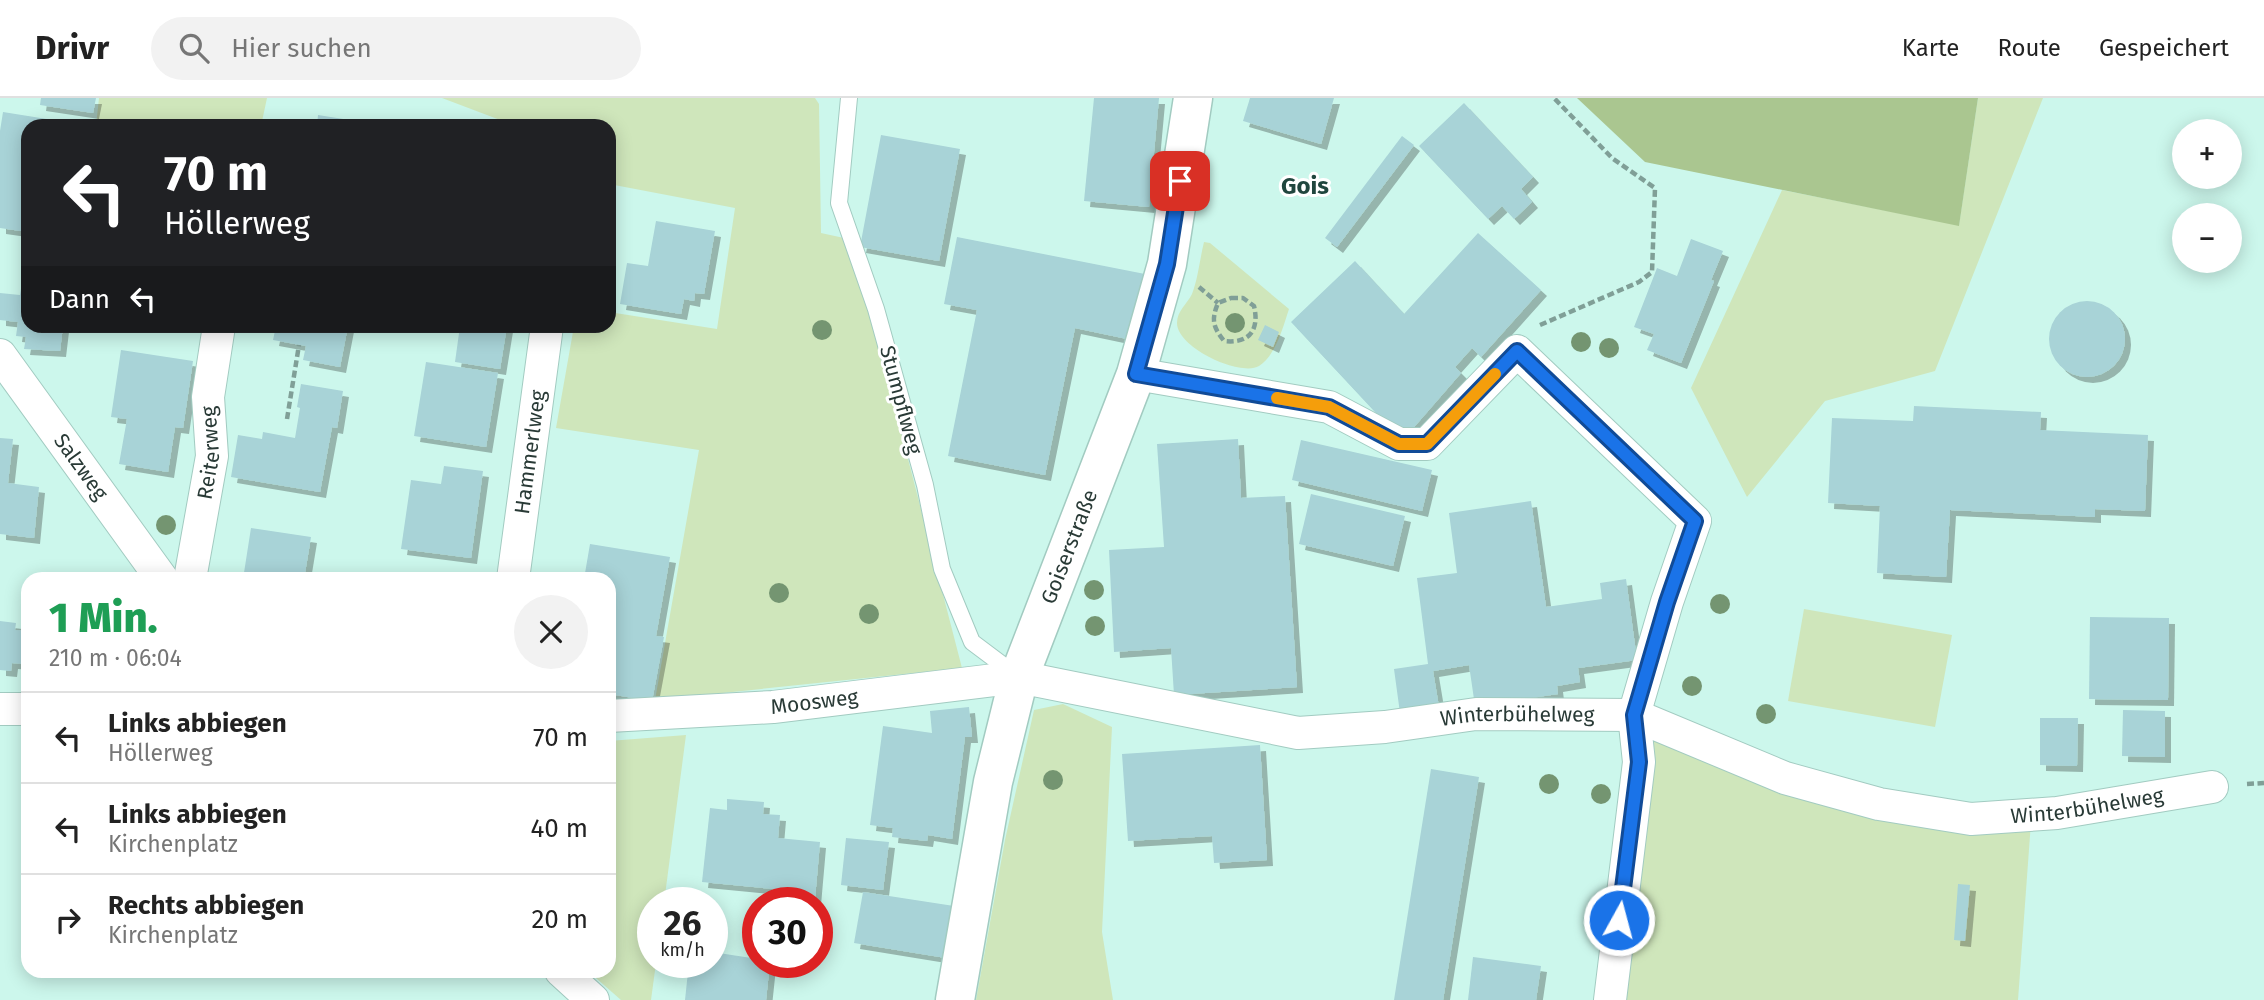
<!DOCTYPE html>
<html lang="de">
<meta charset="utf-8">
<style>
body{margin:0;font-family:"Fira Sans",sans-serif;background:#f2f2f2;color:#222;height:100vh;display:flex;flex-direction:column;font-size:26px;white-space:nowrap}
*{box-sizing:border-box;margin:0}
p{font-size:23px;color:#767676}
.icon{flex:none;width:38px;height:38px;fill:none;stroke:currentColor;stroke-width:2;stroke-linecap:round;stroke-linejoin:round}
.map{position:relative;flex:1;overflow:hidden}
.side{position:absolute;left:21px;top:474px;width:595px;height:406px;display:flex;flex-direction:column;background:#fff;border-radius:21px;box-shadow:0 4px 18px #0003}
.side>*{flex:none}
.top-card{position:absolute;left:21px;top:21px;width:595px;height:214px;border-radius:21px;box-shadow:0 4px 18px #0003;background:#202124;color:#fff;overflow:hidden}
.buttons{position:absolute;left:2172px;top:21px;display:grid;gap:14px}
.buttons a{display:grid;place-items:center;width:70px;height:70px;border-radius:50%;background:#fff;box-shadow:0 4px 18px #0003;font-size:35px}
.speed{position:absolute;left:637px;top:789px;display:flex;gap:14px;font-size:35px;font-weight:700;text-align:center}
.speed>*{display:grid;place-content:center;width:91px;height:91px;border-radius:50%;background:#fff;box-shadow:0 4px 18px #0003;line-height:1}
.speed small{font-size:18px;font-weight:400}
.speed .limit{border:10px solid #d22;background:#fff;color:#111}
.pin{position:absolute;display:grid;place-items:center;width:60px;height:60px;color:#fff;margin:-30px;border-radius:14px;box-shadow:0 4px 10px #0006}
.me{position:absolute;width:77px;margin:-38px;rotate:7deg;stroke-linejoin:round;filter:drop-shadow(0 0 5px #0008)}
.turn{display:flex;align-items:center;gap:24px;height:147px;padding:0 28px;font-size:32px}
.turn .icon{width:91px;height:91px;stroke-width:2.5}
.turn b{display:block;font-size:49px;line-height:60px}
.then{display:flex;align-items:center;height:66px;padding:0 28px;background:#0003;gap:14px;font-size:26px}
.round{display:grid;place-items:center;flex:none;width:74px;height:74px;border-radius:37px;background:#f2f2f2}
.overview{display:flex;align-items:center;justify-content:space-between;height:119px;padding:0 28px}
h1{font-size:42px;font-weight:800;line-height:52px;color:#1e9e55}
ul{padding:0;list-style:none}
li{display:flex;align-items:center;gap:21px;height:91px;padding:0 28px;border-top:2px solid #e0e0e0}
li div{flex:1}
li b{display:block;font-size:26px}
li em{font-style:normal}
header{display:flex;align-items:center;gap:42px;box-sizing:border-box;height:98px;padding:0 35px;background:#fff;border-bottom:2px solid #e0e0e0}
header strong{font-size:33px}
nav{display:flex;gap:38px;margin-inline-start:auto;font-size:24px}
.search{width:490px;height:63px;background:#f2f2f2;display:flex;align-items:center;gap:18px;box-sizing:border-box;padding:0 24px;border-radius:38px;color:#767676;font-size:26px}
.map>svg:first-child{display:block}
.green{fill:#cfe6bb}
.forest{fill:#aac690}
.building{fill:#a8d3d7;filter:url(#shadow)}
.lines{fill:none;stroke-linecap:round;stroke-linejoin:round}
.lane-casing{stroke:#a2cbc1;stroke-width:18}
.street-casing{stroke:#a2cbc1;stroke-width:34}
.secondary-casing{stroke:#a2cbc1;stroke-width:41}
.path{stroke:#809f97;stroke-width:4.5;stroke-dasharray:7 3.5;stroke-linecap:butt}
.lane{stroke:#fff;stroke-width:16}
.street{stroke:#fff;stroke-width:32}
.secondary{stroke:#fff;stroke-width:38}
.tree{fill:#749571}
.route-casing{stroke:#114b97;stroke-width:18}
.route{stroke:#1a73e8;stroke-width:12}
.slow{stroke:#f59e0b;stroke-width:12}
.labels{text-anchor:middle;stroke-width:6;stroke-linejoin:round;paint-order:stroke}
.street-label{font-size:21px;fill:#293a36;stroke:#fff}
.quarter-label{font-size:24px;font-weight:bold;fill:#20463e;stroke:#fff}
</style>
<header>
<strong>Drivr</strong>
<div class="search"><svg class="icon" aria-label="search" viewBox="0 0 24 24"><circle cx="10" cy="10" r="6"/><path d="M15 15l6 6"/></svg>Hier suchen</div>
<nav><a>Karte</a><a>Route</a><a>Gespeichert</a></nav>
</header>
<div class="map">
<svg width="2264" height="902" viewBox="0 0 2264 902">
<defs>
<filter id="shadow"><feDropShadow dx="6" dy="6" stdDeviation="0" flood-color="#0004"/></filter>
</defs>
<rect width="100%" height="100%" fill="#ccf7ec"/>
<g class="green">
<polygon points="99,0 267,0 261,28 96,28"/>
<polygon points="442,0 815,0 819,6 821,135 844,140 877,241 962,570 655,602 699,352 556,330 574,228 609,228 609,214 717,231 735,110 609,86 609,28 516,28"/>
<polygon points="1978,0 2043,0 1935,273 1825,303 1747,399 1691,290 1782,92 1959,127"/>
<path d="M1204,144L1210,145L1289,211C1283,229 1276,257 1259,268C1241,279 1177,250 1177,225C1177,213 1187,206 1192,196C1198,181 1200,160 1204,144Z"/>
<polygon points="1804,511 1952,537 1935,629 1788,603"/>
<polygon points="1063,606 1112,629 1102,834 1113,902 976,902 1005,742 1034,612"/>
<polygon points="686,637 664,805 653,805 653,864 656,865 651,902 621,902 588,873 609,873 609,643"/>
<polygon points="1651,640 2031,724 2018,902 1620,902"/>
</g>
<polygon class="forest" points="1577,0 1978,0 1959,128 1645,64"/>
<g class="building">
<polygon points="41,0 96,0 93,15 40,7"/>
<polygon points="1094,0 1159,0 1149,109 1084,103"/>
<polygon points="1250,0 1334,0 1321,46 1243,23"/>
<polygon points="1464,5 1533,79 1521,91 1532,104 1514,121 1502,108 1488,121 1419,48"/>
<polygon points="3,14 78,26 77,28 28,28 28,134 0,130 0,33"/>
<polygon points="318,17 375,26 374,28 317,28"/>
<polygon points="881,37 960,51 939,163 860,149"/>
<polygon points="1402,38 1414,47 1337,149 1325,140"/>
<polygon points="656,123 715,133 704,196 695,195 694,203 684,201 681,216 620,206 627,165 648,168"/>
<polygon points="1478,135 1541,192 1481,259 1472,250 1455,269 1461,275 1402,343 1291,224 1355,163 1404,216"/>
<polygon points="957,139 1145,176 1132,242 1075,230 1045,377 948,358 977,212 944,206"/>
<polygon points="1691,141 1723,153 1711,182 1714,183 1681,265 1647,252 1654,236 1634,229 1657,170 1677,178"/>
<polygon points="22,184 28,185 28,228 63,228 60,253 24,251 26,239 16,238 18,224 0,222 0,195 20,197"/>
<circle cx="2087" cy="241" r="38"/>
<polygon points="1265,227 1279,234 1273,249 1258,242"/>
<polygon points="276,228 348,228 340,269 303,262 306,248 273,242"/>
<polygon points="460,228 507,228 500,271 455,264"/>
<polygon points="121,252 193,263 183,330 175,329 168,374 119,366 127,321 111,319"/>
<polygon points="426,264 498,275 486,349 414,338"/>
<polygon points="301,286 343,293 337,330 332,329 320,394 231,379 238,337 262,341 263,334 295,340 300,310 297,309"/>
<polygon points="1914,308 2041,314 2040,332 2148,337 2145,413 2095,411 2095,419 1950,412 1946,479 1877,475 1880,408 1828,405 1832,320 1913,323"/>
<polygon points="0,340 13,341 8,385 39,389 34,440 0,436"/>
<polygon points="1238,341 1241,400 1285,398 1297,589 1174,597 1171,550 1114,554 1109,452 1164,449 1157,346"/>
<polygon points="1301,342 1432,372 1422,413 1292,382"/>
<polygon points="444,368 483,373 471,460 401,451 411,382 441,386"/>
<polygon points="1311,396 1405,418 1393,468 1299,446"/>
<polygon points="1531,403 1546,509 1602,501 1600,485 1626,481 1637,562 1578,570 1580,584 1557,588 1558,596 1475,608 1469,567 1433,573 1439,609 1400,615 1394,571 1428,566 1417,480 1457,475 1449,415"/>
<polygon points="251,430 311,439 304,481 243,481"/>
<polygon points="590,446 670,459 656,538 664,539 652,603 609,596 609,481 584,481"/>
<polygon points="2090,519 2169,520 2168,602 2089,601"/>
<polygon points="0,523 16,525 15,532 28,533 25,566 12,565 11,573 0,572"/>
<polygon points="969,609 972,639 965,639 952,741 928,737 927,743 892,739 893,730 870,727 883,628 932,635 930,613"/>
<polygon points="2123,612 2165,613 2165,659 2122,658"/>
<polygon points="2040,620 2078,620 2077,668 2040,667"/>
<polygon points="1260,647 1267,762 1214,765 1212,738 1128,743 1122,656"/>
<polygon points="1431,671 1479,679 1443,902 1394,902"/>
<polygon points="727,701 764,704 763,716 780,717 778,740 820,744 815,801 772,797 773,791 702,784 710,710 727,712"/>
<polygon points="846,740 889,744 883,792 841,787"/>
<polygon points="1958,786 1970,787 1965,843 1954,842"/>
<polygon points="863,794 954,808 946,860 854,845"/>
<polygon points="712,854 758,861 758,864 770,864 766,902 685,902 689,864 712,864"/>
<polygon points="1473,859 1541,868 1536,902 1468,902"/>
</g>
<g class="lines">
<defs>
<polyline id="lane" points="849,0 839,105 876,211 925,387 942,471 972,544 1016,577"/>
<g id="street">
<path id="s1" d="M0,257L162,481"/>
<polyline points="1136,276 1329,309 1399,346 1427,346 1517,253 1695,423 1667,504 1634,617 1639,664 1610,902"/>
<path id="s2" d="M190,481L212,358L208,299L219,228"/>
<path id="s3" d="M513,481L547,228"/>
<polyline points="0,611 28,611"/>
<path id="s4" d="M609,618L773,609L1019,579L1298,635L1385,629L1476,616L1634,617L1785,680L1879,706L1971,721L2057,715L2212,689"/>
<polyline points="561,873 593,902"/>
</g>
<g id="secondary">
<path id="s5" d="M955,902L993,684L1019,579L1136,276L1167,166L1193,0"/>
</g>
</defs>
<use href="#lane" class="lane-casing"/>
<use href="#street" class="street-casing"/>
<use href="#secondary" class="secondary-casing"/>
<g class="path">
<polyline points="1199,189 1218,205"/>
<path d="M1231,200H1243L1254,208C1260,233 1248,246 1224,243C1213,229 1211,222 1218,205Z"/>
<polyline points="1540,227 1639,184 1652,174 1655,90 1612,60 1554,0"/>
<polyline points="287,321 299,247"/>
<polyline points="2247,686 2264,685"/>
</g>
<use href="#lane" class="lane"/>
<use href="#street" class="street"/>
<use href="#secondary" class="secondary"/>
</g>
<g class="tree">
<circle cx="1235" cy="225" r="10"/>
<circle cx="822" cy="232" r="10"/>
<circle cx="1581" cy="244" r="10"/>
<circle cx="1609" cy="250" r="10"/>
<circle cx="166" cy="427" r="10"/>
<circle cx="1094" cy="492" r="10"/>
<circle cx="779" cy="495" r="10"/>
<circle cx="1720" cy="506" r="10"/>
<circle cx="869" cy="516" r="10"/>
<circle cx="1095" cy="528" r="10"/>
<circle cx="1692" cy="588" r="10"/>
<circle cx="1766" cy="616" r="10"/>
<circle cx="1053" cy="682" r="10"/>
<circle cx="1549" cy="686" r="10"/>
<circle cx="1601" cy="696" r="10"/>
</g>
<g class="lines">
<defs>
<polyline id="route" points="1180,83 1167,166 1136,276 1329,309 1399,346 1427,346 1517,253 1695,423 1667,504 1634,617 1639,664 1619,822"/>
</defs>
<use href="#route" class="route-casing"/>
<use href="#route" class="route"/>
<polyline class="slow" points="1277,300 1329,309 1399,346 1427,346 1495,276"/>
</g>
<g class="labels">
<g class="street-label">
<text transform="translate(901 302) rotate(75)" y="7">Stumpflweg</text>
<text dy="7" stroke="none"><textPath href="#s2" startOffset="128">Reiterweg</textPath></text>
<text dy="7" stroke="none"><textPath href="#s3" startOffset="128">Hammerlweg</textPath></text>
<text dy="7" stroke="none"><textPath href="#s1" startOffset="138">Salzweg</textPath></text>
<text dy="7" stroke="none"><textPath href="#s5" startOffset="469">Goiserstraße</textPath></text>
<text dy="7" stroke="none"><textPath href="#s4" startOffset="206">Moosweg</textPath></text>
<text dy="7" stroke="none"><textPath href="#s4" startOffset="917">Winterbühelweg</textPath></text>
<text dy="7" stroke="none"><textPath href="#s4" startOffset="1505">Winterbühelweg</textPath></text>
</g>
<g class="quarter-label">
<text x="1305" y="96">Gois</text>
</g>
</g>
</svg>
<div class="buttons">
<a>+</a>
<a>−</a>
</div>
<div class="speed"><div>26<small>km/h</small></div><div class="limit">30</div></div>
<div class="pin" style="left:1180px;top:83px;background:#d93025"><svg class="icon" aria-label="arrive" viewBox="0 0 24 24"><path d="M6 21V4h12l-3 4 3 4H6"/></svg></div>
<svg class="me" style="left:1619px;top:822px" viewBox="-20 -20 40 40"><circle r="17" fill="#1a73e8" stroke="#fff" stroke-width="3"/><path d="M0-11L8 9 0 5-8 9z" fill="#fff"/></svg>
<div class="top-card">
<div class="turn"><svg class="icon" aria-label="left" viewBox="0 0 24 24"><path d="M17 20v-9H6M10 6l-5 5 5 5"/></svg><div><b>70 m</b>Höllerweg</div></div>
<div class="then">Dann<svg class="icon" aria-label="left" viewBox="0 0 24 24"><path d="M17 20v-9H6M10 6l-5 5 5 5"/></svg></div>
</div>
<section class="side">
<div class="overview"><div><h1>1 Min.</h1><p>210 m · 06:04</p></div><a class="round"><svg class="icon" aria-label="close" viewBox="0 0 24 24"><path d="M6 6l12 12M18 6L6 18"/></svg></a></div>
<ul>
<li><svg class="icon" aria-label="left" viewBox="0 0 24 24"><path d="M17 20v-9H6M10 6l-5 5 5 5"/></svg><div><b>Links abbiegen</b><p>Höllerweg</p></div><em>70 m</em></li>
<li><svg class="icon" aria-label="left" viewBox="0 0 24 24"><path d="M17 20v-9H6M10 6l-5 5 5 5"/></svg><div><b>Links abbiegen</b><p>Kirchenplatz</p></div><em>40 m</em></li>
<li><svg class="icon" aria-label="right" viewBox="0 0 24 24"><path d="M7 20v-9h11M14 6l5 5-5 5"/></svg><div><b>Rechts abbiegen</b><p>Kirchenplatz</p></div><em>20 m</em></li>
</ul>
</section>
</div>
